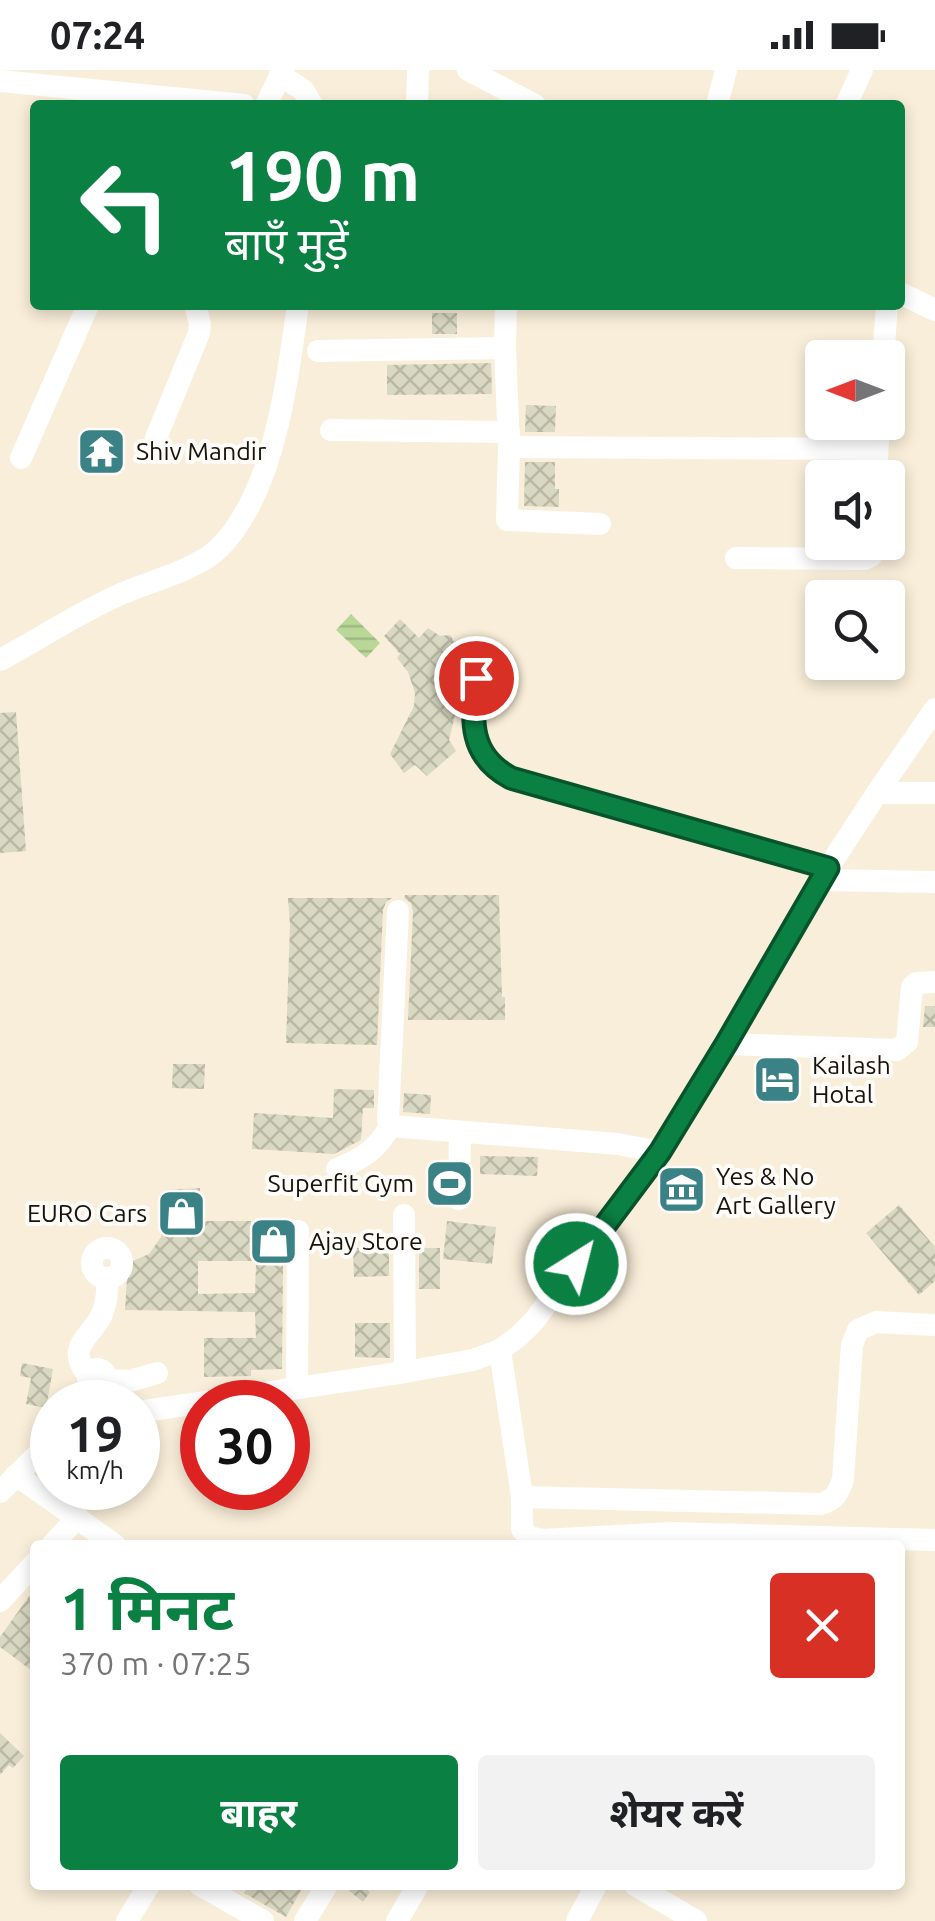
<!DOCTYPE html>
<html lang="hi">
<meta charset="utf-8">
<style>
body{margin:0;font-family:Ubuntu,"Noto Sans Devanagari",sans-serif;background:#f2f2f2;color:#202124;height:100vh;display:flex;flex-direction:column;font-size:38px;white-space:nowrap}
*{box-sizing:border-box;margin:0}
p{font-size:32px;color:#757577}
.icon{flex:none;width:55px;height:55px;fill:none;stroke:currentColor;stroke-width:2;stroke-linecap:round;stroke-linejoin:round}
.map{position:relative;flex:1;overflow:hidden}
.sheet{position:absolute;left:30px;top:1470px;width:875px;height:350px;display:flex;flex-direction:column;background:#fff;border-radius:10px;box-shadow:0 5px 15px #0003}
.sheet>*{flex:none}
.guide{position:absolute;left:30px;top:30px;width:875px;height:210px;border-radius:10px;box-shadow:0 5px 15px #0003;background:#0b8043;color:#fff;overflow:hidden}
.needle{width:65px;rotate:270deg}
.tools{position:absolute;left:805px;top:270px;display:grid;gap:20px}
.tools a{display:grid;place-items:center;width:100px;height:100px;border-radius:10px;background:#fff;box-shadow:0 5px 15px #0003;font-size:50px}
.speed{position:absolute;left:30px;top:1310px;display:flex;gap:20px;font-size:50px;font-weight:700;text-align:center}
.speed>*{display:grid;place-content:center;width:130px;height:130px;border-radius:50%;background:#fff;box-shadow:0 5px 15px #0003;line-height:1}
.speed small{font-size:25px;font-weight:400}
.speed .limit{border:15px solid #d22;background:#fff;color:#111}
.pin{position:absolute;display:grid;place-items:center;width:85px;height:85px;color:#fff;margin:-42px;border:5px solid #fff;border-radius:50%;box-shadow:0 2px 10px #0007}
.me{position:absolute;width:110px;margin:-55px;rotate:36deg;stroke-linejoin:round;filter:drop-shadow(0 0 8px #0008)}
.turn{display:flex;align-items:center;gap:35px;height:210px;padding:0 30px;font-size:45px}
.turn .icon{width:130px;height:130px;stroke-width:2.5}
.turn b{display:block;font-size:70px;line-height:85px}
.round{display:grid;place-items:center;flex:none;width:105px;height:105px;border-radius:10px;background:#f2f2f2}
.overview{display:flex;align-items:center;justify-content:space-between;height:170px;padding:0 30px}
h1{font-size:60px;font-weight:700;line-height:75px;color:#0b8043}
.action{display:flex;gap:20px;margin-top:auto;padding:20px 30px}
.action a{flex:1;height:115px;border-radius:10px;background:#0b8043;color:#fff;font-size:40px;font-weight:700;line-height:115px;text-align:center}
.action a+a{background:#f2f2f2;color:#202124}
.status{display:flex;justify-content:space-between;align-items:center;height:70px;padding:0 50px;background:#fff;direction:ltr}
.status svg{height:28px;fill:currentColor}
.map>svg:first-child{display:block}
.water{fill:url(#water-rules)}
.building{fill:url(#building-cross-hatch)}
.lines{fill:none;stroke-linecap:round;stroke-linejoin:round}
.minor{stroke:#fff;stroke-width:22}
.route-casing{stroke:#07532c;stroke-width:25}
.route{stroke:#0b8043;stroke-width:18}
.labels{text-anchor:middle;stroke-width:8;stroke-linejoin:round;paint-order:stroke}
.poi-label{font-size:25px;fill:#16130b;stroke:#fefcf8;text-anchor:start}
</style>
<div class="status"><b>07:24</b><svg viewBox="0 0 49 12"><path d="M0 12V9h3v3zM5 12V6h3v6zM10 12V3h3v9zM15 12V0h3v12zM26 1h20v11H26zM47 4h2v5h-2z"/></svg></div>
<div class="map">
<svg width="935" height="1851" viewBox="0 0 935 1851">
<defs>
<pattern id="water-rules" width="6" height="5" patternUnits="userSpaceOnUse" patternTransform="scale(2.5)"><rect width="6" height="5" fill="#b9d898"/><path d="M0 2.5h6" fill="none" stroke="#9eb882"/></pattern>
<pattern id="building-cross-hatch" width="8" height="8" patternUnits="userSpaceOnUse" patternTransform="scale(2.5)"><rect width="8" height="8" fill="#d9d8c2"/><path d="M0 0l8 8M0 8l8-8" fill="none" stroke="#bab8a5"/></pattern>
</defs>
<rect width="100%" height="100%" fill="#f9eed9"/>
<polygon class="water" points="351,544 380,573 366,588 336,560"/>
<g class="building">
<rect x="432" y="243" width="25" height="21"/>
<polygon points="491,293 492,324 387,325 387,295"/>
<polygon points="526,335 556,336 555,362 525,362"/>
<polygon points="525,392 555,392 555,419 559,419 559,437 524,436"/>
<polygon points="400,549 419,568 428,558 440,566 450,565 459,579 448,591 444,607 460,613 459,629 449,670 456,681 427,706 415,695 404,703 390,684 414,636 415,623 408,602 397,588 400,584 384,566"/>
<polygon points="16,642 26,781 0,783 0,643"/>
<polygon points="405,825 499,825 502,927 505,927 505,950 408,950 413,842 411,833 404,828"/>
<polygon points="288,828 392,828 386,832 383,840 377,975 286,973 290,855"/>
<polygon points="925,936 935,936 935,957 923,957"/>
<polygon points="173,994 205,994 204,1019 172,1018"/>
<polygon points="334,1019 374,1020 374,1038 363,1038 361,1069 359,1071 334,1084 252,1079 254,1043 333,1048"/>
<polygon points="404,1023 431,1025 430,1044 403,1042"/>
<polygon points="480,1086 538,1087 537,1106 480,1104"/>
<polygon points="200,1118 199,1151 251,1151 252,1191 198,1191 198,1224 255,1223 256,1195 283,1196 282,1299 251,1300 251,1306 204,1307 204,1268 256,1268 255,1242 125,1240 128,1193 149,1184 161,1167 166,1144 164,1120"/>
<polygon points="899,1135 935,1177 935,1211 919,1225 866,1163"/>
<polygon points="447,1151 496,1157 492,1194 443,1189"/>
<polygon points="353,1178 389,1178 389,1206 354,1207"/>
<rect x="419" y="1178" width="21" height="41"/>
<polygon points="355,1253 390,1253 390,1288 355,1287"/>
<polygon points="22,1293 53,1299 46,1338 26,1334 31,1308 20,1306"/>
<polygon points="35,1518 35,1603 0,1577 0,1567"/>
<polygon points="0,1663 24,1686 13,1698 9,1695 0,1705"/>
<polygon points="249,1815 304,1815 286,1847 244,1823"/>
<polygon points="342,1815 361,1815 370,1822 363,1832"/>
</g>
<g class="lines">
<g class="minor">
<polyline points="468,0 535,35"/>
<polyline points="280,5 303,20 312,35"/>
<polyline points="0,11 244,35"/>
<polyline points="266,35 283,0"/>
<polyline points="417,35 418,0"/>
<polyline points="717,35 726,0"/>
<polyline points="846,35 862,0"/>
<polyline points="900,223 935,240"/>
<polyline points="506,235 505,278 509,377 507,450 600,454"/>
<polyline points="318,281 505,278"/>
<polyline points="883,288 887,235"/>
<polyline points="331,360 509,362"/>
<polyline points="156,368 199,263 200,254 195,235"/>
<polyline points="509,377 877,379"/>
<polyline points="21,388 88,235"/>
<polyline points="876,408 879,352"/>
<polyline points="736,488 865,489 871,486 873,472"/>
<path d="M0,590C39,569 80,542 121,524C148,512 198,499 218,479C275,424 287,310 298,235"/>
<path d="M476,608C472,649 468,685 511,708L828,798"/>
<polyline points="877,723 935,723"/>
<polyline points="821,810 935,812"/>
<polyline points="726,974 897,980 907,972 912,917 916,913 935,912"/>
<polyline points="390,1056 618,1074 660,1082"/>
<path d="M337,1099C362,1089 377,1080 390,1056L388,1050L398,841"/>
<polyline points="459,1129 460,1063"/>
<polyline points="404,1145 405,1302"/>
<circle cx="107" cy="1193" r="15"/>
<polyline points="500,1280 522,1427 522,1459 529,1467 543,1470 672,1463 935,1470"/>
<circle cx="97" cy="1308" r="9"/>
<path d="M88,1305C66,1278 88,1269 100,1248C107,1236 107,1221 108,1208"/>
<polyline points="106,1310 130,1311 157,1303"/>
<polyline points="297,1318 298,1161"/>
<polyline points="138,1342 405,1302 473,1290 500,1280 519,1266 534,1251 660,1082 726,974 828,798 877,723 935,639"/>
<polyline points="16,1405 115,1475"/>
<polyline points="0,1422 52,1370"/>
<path d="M522,1427L821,1434C835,1430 839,1422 843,1409L852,1275L858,1260L876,1252L935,1255"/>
<polyline points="52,1475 78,1447"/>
<polyline points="0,1531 35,1493"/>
<polyline points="200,1815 263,1851"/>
<polyline points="635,1815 696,1851"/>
<polyline points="127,1851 149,1815"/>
<polyline points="305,1851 327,1815"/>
<polyline points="397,1851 418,1815"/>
<polyline points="577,1851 596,1815"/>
</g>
</g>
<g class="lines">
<defs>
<path id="route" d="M476,608C472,650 468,685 511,708L828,798L726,974L660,1082L576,1194"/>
</defs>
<use href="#route" class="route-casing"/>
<use href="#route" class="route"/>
</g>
<defs>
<symbol id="temple-square" viewBox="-11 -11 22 22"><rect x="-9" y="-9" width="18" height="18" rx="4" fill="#3a8285" stroke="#fefcf8"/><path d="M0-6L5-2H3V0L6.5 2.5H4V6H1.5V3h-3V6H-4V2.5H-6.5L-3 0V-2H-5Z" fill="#fff"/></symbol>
<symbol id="hotel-square" viewBox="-11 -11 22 22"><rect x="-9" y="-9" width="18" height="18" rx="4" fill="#3a8285" stroke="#fefcf8"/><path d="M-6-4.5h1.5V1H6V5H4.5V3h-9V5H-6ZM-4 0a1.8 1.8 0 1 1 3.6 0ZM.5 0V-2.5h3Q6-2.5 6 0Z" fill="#fff"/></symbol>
<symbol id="stadium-square" viewBox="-11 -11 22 22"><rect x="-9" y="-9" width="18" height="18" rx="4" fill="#3a8285" stroke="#fefcf8"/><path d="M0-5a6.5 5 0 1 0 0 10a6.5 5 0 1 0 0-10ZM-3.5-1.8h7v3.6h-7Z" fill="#fff"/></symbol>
<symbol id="museum-square" viewBox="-11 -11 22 22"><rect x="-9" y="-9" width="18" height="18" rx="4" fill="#3a8285" stroke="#fefcf8"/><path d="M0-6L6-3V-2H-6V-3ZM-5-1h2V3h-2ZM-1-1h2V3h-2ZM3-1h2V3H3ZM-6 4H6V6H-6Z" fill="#fff"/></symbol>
<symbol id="shop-square" viewBox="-11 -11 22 22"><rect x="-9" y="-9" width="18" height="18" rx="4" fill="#3a8285" stroke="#fefcf8"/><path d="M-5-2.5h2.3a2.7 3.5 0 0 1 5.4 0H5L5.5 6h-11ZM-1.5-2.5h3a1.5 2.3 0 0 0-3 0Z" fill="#fff"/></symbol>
</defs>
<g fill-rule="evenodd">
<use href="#temple-square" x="74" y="354" width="55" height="55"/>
<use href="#hotel-square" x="750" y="982" width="55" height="55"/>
<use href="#stadium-square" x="422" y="1086" width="55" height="55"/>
<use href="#museum-square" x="654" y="1092" width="55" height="55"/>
<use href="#shop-square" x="154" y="1116" width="55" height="55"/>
<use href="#shop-square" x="246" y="1144" width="55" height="55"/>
</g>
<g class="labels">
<g class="poi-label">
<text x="136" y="390">Shiv Mandir</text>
<text x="812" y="1004">Kailash<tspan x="812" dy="29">Hotal</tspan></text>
<text x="716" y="1115">Yes &amp; No<tspan x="716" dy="29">Art Gallery</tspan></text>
<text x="414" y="1122" text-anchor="end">Superfit Gym</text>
<text x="147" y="1152" text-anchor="end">EURO Cars</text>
<text x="309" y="1180">Ajay Store</text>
</g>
</g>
</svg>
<div class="tools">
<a><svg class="needle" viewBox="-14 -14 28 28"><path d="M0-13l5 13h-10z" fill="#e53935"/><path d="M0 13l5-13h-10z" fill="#757577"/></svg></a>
<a><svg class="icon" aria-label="sound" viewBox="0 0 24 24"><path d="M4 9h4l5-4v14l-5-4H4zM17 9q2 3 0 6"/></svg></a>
<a><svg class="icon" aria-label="search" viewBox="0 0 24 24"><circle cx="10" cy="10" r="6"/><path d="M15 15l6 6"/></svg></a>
</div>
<div class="speed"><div>19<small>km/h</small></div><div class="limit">30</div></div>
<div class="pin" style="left:476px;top:608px;background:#d93025"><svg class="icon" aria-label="arrive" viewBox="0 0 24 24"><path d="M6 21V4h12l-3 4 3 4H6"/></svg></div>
<svg class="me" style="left:576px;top:1194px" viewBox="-20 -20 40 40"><circle r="17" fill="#0b8043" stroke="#fff" stroke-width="3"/><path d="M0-11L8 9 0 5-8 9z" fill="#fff"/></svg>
<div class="guide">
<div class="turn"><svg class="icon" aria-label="left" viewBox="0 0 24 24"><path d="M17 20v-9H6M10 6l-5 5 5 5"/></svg><div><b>190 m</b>बाएँ मुड़ें</div></div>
</div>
<section class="sheet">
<div class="overview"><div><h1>1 मिनट</h1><p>370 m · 07:25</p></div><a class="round" style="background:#d93025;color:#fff"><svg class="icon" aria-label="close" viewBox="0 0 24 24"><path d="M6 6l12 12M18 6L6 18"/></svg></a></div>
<div class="action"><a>बाहर</a><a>शेयर करें</a></div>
</section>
</div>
